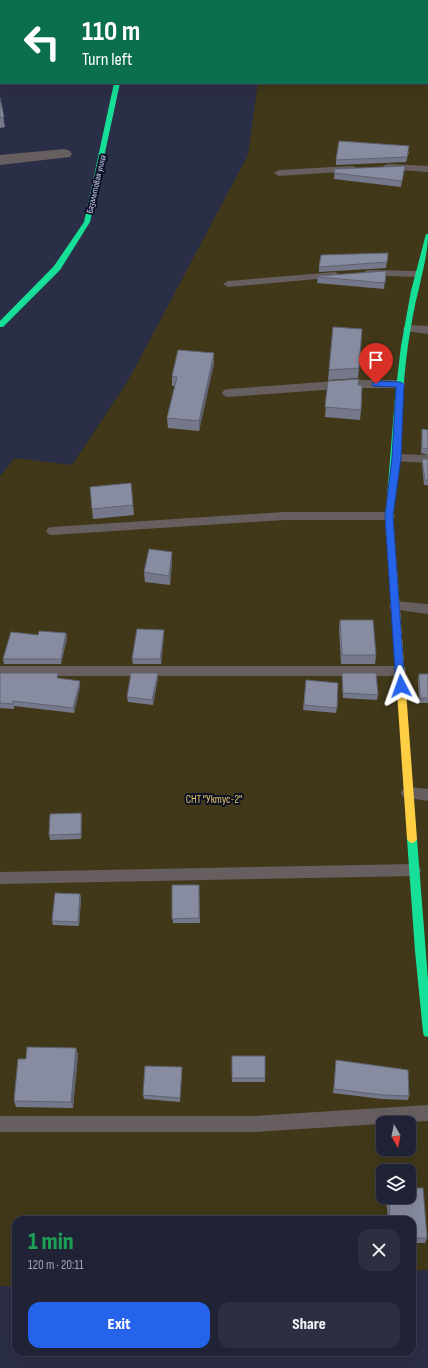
<!DOCTYPE html>
<meta charset="utf-8">
<style>
body{margin:0;font-family:"Sofia Sans Condensed",sans-serif;background:#2d2f41;color:#f1f3f6;height:100vh;display:flex;flex-direction:column;font-size:15px;white-space:nowrap}
*{box-sizing:border-box;margin:0}
p{font-size:13px;color:#a2a4ad}
.icon{flex:none;width:22px;height:22px;fill:none;stroke:currentColor;stroke-width:2;stroke-linecap:round;stroke-linejoin:round}
.map{position:relative;flex:1;overflow:hidden}
.drawer{position:absolute;left:12px;top:1216px;width:404px;height:140px;display:flex;flex-direction:column;background:#202235;border-radius:12px;box-shadow:0 4px 16px #0002,0 0 0 1px #3d3f50}
.drawer>*{flex:none}
.banner{position:absolute;left:0px;top:0px;width:428px;height:84px;box-shadow:0 4px 16px #0002,0 0 0 1px #3d3f50;background:#0b6e4f;color:#fff;overflow:hidden}
.needle{width:26px;rotate:170deg}
.fabs{position:absolute;left:376px;top:1116px;display:grid;gap:8px}
.fabs a{display:grid;place-items:center;width:40px;height:40px;border-radius:8px;background:#202235;box-shadow:0 4px 16px #0002,0 0 0 1px #3d3f50;font-size:20px}
.pin{position:absolute;display:grid;place-items:center;width:34px;height:34px;color:#fff;margin:-41px -17px;border-radius:50% 50% 50% 0;rotate:-45deg;box-shadow:0 0 4px #0007}
.pin .icon{rotate:45deg}
.me{position:absolute;width:44px;margin:-22px;rotate:356deg;stroke-linejoin:round;filter:drop-shadow(0 0 3px #0008)}
.turn{display:flex;align-items:center;gap:14px;height:84px;padding:0 16px;font-size:18px}
.turn .icon{width:52px;height:52px;stroke-width:2.5}
.turn b{display:block;font-size:28px;line-height:34px}
.round{display:grid;place-items:center;flex:none;width:42px;height:42px;border-radius:12px;background:#2d2f41}
.summary{display:flex;align-items:center;justify-content:space-between;height:68px;padding:0 16px}
h1{font-size:24px;font-weight:800;line-height:30px;color:#1e9e55}
.primary-button{display:flex;gap:8px;margin-top:auto;padding:8px 16px}
.primary-button a{flex:1;height:46px;border-radius:12px;background:#2563eb;color:#fff;font-size:16px;font-weight:800;line-height:46px;text-align:center}
.primary-button a+a{background:#2d2f41;color:#f1f3f6}
.map>svg:first-child{display:block}
.green{fill:#413819;fill-rule:evenodd}
.lines{fill:none;stroke-linecap:round;stroke-linejoin:round}
.lane{fill:#675e60;fill-rule:evenodd}
.street{fill:#675e60;fill-rule:evenodd}
.fast{fill:#16e098;fill-rule:evenodd}
.slow{fill:#ffcf43;fill-rule:evenodd}
.wall{fill:#75788a}
.shaded-wall{fill:#5f6270}
.building{fill:#888ca0;stroke:#5f6270}
.route{fill:#2563eb;stroke:#184099}
.labels{text-anchor:middle;stroke-width:4;stroke-linejoin:round;paint-order:stroke}
.far-street-label{font-size:9px;fill:#cbd1ee;stroke:#0e1125}
.park-label{font-size:11px;fill:#e0c867;stroke:#0e1125}
</style>
<div class="map">
<svg width="428" height="1368" viewBox="0 0 428 1368">
<rect width="100%" height="100%" fill="#2b2e47"/>
<path class="green" d="M214,0H428V1270L412,1271V1220H16V1286H0V476L15,458L72,465L129,379L248,155L258,83H427V1ZM383,1123H409V1149H383ZM383,1171H409V1197H383Z"/>
<g class="lines">
<g class="lane">
<rect x="427" y="65" width="1" height="6"/>
<polygon points="388,164 428,166 428,172 385,169 383,167 385,165"/>
<polygon points="352,166 355,167 357,169 355,171 279,176 274,173 279,170"/>
<polygon points="369,270 417,271 422,274 417,277 365,275 364,273 365,271"/>
<polygon points="335,272 340,275 339,277 228,287 223,284 228,281"/>
<polygon points="408,325 428,326 428,334 404,331 403,329 404,327"/>
<polygon points="351,380 400,380 404,381 405,384 404,387 400,388 351,388 228,397 224,396 222,393 224,390 228,389"/>
<polygon points="396,454 428,455 428,463 392,461 390,458 392,455"/>
<polygon points="285,512 389,512 393,513 395,516 393,519 389,520 285,520 52,535 48,534 46,531 48,528 52,527"/>
<polygon points="395,601 428,604 428,614 391,609 389,606 391,603"/>
<polygon points="0,666 400,666 405,667 406,671 405,675 400,676 0,676"/>
<polygon points="408,787 428,789 428,801 403,797 401,793 403,789"/>
<polygon points="414,864 419,866 421,870 419,874 414,876 0,884 0,872"/>
<polygon points="428,1105 428,1121 252,1132 0,1132 0,1116 252,1116"/>
</g>
<g class="street">
<polygon points="0,0 23,0 1,1 1,4"/>
<polygon points="64,149 70,151 72,154 70,157 0,165 0,155"/>
</g>
<g class="fast">
<polygon points="114,83 120,83 90,222 60,270 3,327 0,327 0,321 54,266 84,222"/>
<path d="M426,234H428C428,252 423,270 419,288C414,307 411,326 408,345C401,395 401,446 395,497L391,500L387,497L395,397L401,346L411,291Z"/>
<polygon points="412,835 415,836 417,839 428,980 428,1037 424,1036 423,1032 415,951 407,839 409,836"/>
</g>
<polygon class="slow" points="391,494 395,497 393,516 417,839 415,842 412,843 409,842 407,839 385,516 387,497"/>
</g>
<g class="wall">
<polygon points="0,98 5,127 0,128"/>
<polygon points="409,152 406,162 336,165 336,160"/>
<polygon points="335,169 404,171 401,187 334,179"/>
<polygon points="388,253 386,268 319,272 319,267"/>
<polygon points="386,271 384,289 317,283 318,276"/>
<polygon points="214,363 199,431 168,428 167,418 175,386 172,386 172,376"/>
<polygon points="359,368 358,378 328,380 329,370"/>
<polygon points="328,381 358,385 361,410 360,420 325,417"/>
<polygon points="422,429 428,430 428,455 421,453 422,435"/>
<polygon points="422,459 428,459 428,485 424,485 422,464"/>
<polygon points="90,487 133,505 134,515 93,519"/>
<polygon points="172,562 170,585 145,582 144,572"/>
<polygon points="340,620 376,655 375,664 341,664 339,629"/>
<polygon points="66,633 67,638 61,664 4,664 3,659 38,635"/>
<polygon points="164,635 161,664 133,664 132,659"/>
<polygon points="0,673 59,678 80,686 74,713 14,706 14,709 0,708"/>
<polygon points="342,673 378,695 377,700 343,698 342,678"/>
<polygon points="419,674 428,674 428,703 419,703 418,679"/>
<polygon points="158,678 153,705 128,702 127,697"/>
<polygon points="306,680 337,708 336,713 303,710"/>
<polygon points="81,813 82,818 81,839 50,840 49,835"/>
<polygon points="172,885 199,885 200,923 173,923"/>
<polygon points="81,898 79,926 53,925 52,921"/>
<polygon points="76,1048 78,1055 73,1108 16,1107 14,1101"/>
<polygon points="232,1056 265,1078 265,1082 232,1082"/>
<polygon points="336,1060 409,1096 408,1100 382,1099 333,1093"/>
<polygon points="182,1071 180,1102 144,1099 143,1095"/>
<polygon points="386,1197 409,1197 427,1238 425,1243 412,1243 412,1220 388,1220"/>
</g>
<g class="shaded-wall">
<polygon points="214,353 214,363 199,431 199,421"/>
<polygon points="172,552 172,562 170,585 169,576"/>
<polygon points="164,630 164,635 161,664 160,659"/>
<polygon points="66,633 67,638 61,664 61,659"/>
<polygon points="158,673 158,678 153,705 152,700"/>
<polygon points="80,681 80,686 74,713 73,708"/>
<polygon points="81,813 82,818 81,839"/>
<polygon points="80,894 81,898 79,926 78,922"/>
<polygon points="76,1048 78,1055 73,1108 71,1102"/>
</g>
<g class="building">
<polygon points="0,98 4,117 0,118"/>
<polygon points="339,141 409,146 407,157 336,160"/>
<polygon points="405,166 402,181 334,173 335,169"/>
<polygon points="388,253 387,262 319,267 321,255"/>
<polygon points="386,271 385,283 318,277 318,276"/>
<polygon points="333,327 362,329 359,368 329,370"/>
<polygon points="178,350 214,353 199,421 167,418 177,377 172,376"/>
<polygon points="359,379 358,385 362,386 361,410 325,407 328,381"/>
<polygon points="422,429 428,430 428,449 422,448"/>
<polygon points="422,459 428,459 428,480 425,480"/>
<polygon points="131,483 133,505 92,509 90,487"/>
<polygon points="149,549 172,552 169,576 144,572"/>
<polygon points="340,620 373,620 376,655 342,655"/>
<polygon points="137,629 164,630 160,659 132,659"/>
<polygon points="39,631 66,633 61,659 3,659 11,632 38,635"/>
<polygon points="0,673 58,673 57,678 80,681 73,708 13,701 13,704 0,703"/>
<polygon points="131,673 158,673 152,700 127,697"/>
<polygon points="342,673 376,673 378,695 343,693"/>
<polygon points="419,674 428,674 428,698 420,698"/>
<polygon points="306,680 338,683 337,708 304,705"/>
<polygon points="81,813 81,834 49,835 50,814"/>
<polygon points="172,885 199,885 199,918 172,919"/>
<polygon points="55,893 80,894 78,922 52,921"/>
<polygon points="27,1047 76,1048 71,1102 14,1101 18,1059 26,1059"/>
<rect x="232" y="1056" width="33" height="22"/>
<polygon points="336,1060 408,1070 409,1096 383,1095 334,1089"/>
<polygon points="145,1066 182,1067 180,1098 143,1095"/>
<polygon points="409,1188 423,1188 427,1238 412,1238 412,1220 390,1220 389,1197 409,1197"/>
</g>
<polygon class="route" points="376,381 400,382 404,384 401,458 393,516 405,686 401,690 396,686 385,516 392,458 396,387 373,386 372,384"/>
<g class="labels">
<g class="far-street-label">
<text transform="translate(96 184) rotate(-77)" y="3">Базальтовая улица</text>
</g>
<g class="park-label">
<text x="214" y="803">СНТ "Уктус-2"</text>
</g>
</g>
</svg>
<div class="fabs">
<a><svg class="needle" viewBox="-14 -14 28 28"><path d="M0-13l5 13h-10z" fill="#e53935"/><path d="M0 13l5-13h-10z" fill="#a2a4ad"/></svg></a>
<a><svg class="icon" aria-label="layers" viewBox="0 0 24 24"><path d="M12 4l9 5-9 5-9-5zM3 14l9 5 9-5"/></svg></a>
</div>
<div class="pin" style="left:376px;top:384px;background:#d93025"><svg class="icon" aria-label="arrive" viewBox="0 0 24 24"><path d="M6 21V4h12l-3 4 3 4H6"/></svg></div>
<svg class="me" style="left:401px;top:686px" viewBox="-20 -20 40 40"><path d="M0-17L14 15 0 8-14 15z" fill="#2563eb" stroke="#fff" stroke-width="4"/></svg>
<div class="banner">
<div class="turn"><svg class="icon" aria-label="left" viewBox="0 0 24 24"><path d="M17 20v-9H6M10 6l-5 5 5 5"/></svg><div><b>110 m</b>Turn left</div></div>
</div>
<section class="drawer">
<div class="summary"><div><h1>1 min</h1><p>120 m · 20:11</p></div><a class="round"><svg class="icon" aria-label="close" viewBox="0 0 24 24"><path d="M6 6l12 12M18 6L6 18"/></svg></a></div>
<div class="primary-button"><a>Exit</a><a>Share</a></div>
</section>
</div>
